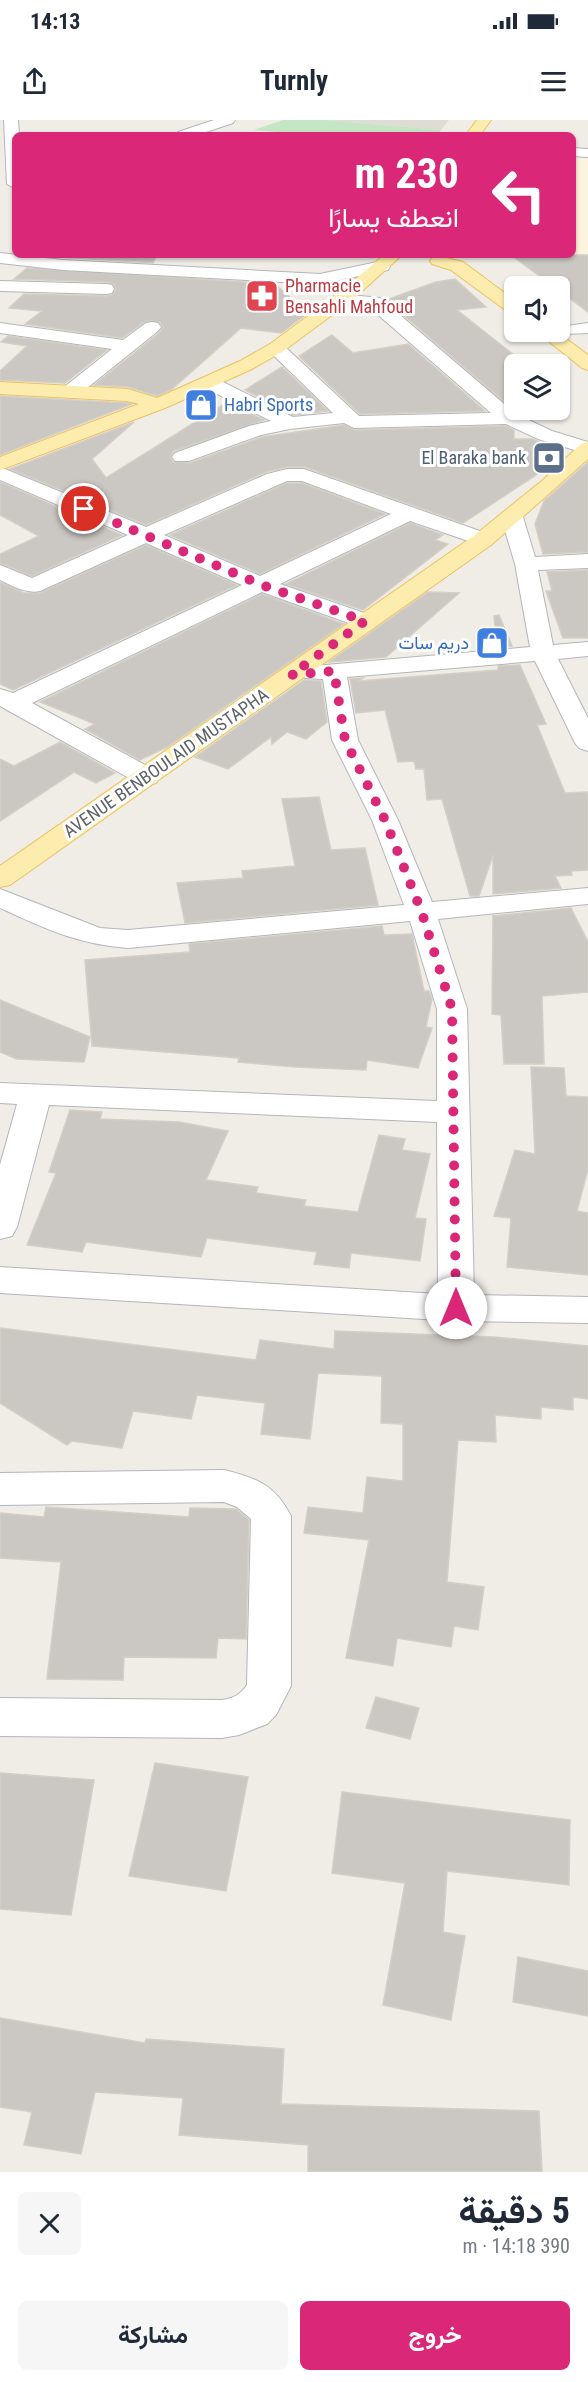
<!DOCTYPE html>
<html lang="ar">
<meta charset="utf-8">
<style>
body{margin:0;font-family:"Roboto Condensed",Vazirmatn,sans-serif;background:#f6f6f7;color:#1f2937;direction:rtl;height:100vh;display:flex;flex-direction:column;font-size:22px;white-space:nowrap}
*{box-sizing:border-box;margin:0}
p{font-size:20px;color:#747a83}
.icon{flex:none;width:33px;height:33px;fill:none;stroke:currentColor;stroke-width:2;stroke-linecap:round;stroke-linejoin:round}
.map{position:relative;height:2052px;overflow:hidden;direction:ltr}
.sheet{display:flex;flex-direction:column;background:#fff;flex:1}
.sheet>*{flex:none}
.banner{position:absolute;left:12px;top:12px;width:564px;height:126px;border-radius:9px;box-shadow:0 2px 4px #0004;direction:rtl;background:#db2777;color:#fff;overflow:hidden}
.tools{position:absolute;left:504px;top:156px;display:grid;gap:12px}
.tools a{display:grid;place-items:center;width:66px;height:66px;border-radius:9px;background:#fff;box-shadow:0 2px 4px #0004;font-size:30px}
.pin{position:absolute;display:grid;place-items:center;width:51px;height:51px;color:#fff;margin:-26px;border:3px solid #fff;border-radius:50%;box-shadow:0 2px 6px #0007}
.me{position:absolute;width:66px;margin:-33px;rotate:0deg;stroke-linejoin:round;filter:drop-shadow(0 0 4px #0008)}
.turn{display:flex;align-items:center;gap:21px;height:126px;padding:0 18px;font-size:27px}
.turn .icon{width:78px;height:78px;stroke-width:2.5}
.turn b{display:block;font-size:42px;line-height:51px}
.round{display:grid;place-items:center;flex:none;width:63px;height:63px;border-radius:9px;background:#f6f6f7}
.head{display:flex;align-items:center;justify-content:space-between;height:102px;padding:0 18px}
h1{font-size:36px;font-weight:700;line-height:45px}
.action{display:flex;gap:12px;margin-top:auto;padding:12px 18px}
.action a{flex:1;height:69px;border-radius:9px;background:#db2777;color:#fff;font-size:24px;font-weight:700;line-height:69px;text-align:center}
.action a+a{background:#f6f6f7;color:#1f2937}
.status{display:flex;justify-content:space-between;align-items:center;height:42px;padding:0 30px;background:#fff;direction:ltr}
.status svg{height:16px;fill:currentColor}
header{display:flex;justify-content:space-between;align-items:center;height:78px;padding:0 18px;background:#fff;font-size:27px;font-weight:700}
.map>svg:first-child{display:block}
.commercial{fill:#fdf4de}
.education{fill:#dfdcd4}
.green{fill:#c5e6c4}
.building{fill:#cbc8c3;stroke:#d4cfc4;stroke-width:1.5}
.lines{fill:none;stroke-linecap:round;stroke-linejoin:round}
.minor-casing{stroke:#b3b6ba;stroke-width:2}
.major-casing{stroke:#edc162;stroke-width:2}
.minor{fill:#fff;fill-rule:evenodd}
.major{fill:#fcedae;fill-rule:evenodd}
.route{stroke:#db2777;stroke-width:10;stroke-dasharray:0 18}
.labels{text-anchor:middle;stroke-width:6;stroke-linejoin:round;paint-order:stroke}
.far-health-label{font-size:18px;fill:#be3a42;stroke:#fff;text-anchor:start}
.far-shop-label{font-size:18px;fill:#366cbe;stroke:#fff;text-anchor:start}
.far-service-label{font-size:18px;fill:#4e5e75;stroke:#fff;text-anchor:end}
.far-street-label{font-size:18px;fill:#5e6266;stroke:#fff}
</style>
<div class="status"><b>14:13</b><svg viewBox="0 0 49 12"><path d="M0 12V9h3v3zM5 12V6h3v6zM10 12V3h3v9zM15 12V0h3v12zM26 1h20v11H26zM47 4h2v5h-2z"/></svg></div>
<header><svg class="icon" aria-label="menu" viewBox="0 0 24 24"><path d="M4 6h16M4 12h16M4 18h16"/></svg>Turnly<svg class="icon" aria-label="share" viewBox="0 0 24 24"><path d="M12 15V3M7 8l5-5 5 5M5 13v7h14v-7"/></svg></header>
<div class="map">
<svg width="588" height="2052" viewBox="0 0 588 2052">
<rect width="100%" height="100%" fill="#efede6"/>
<polygon class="commercial" points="573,37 588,39 588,192 560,171 560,166 553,166 511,135 573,135"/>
<polygon class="education" points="324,0 449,0 441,10"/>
<polygon class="green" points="283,0 324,0 441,10 438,15 315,15 254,10"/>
<g class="building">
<polygon points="62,135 157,135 153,143 59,137"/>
<polygon points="511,135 588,135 588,192 560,171 560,166 553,166"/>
<polygon points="27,148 275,164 308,193 281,213 241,208 172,269 157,276 129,267 94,265 159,213 163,207 160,202 146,201 122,218 25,204 42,191 9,188 24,174 106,176 112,175 116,170 114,164 106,162 14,159"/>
<polygon points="455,159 486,187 457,190 514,235 514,290 386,180 436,162"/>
<polygon points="332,215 353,233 408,224 485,291 360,294 299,236"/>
<polygon points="8,216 107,230 65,263 0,260 0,251 27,226 1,222"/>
<polygon points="282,247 328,291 293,295 245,270"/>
<polygon points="0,276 127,283 132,284 0,335"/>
<polygon points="227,282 264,300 174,331 170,337 173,342 190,343 262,317 344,305 354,310 506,306 514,310 514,319 532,319 539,322 531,328 565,336 463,403 305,347 287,347 266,352 146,405 10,349 134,302 92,339 106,358"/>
<polygon points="588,342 588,432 543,434 535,404 544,381"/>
<polygon points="0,362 122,415 32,456 0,443 0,434 39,416 0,395"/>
<polygon points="287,363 302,363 385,394 260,454 170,415"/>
<polygon points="410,403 443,415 435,420 448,424 363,490 286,464"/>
<polygon points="146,425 237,465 13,570 0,564 0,462 24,473 40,473"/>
<polygon points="588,450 588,518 563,518 546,471 552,471 547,452"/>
<polygon points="428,472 459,473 386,537 329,542"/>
<polygon points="262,474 344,504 167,627 140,640 85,609 95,604 40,582"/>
<polygon points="499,495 512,526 497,528 494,496"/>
<polygon points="520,545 546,604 537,605 565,673 588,672 588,750 571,751 572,755 555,756 561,768 493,774 493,735 479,776 470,776 442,679 427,680 424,649 416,649 414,641 398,642 385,590 356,593 350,559 363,558 359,561 498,550 498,546"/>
<polygon points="304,560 321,561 327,602 306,619 287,612 272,624 271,617 228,649 195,637"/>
<polygon points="60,622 115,653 96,663 74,652 0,701 0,639 14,646"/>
<polygon points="319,677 331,730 365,728 378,785 185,803 177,763 243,758 242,751 295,746 282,679"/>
<polygon points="571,788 588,822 588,872 542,876 544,944 504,944 501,895 492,894 493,796"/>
<polygon points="382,806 384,815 412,814 424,871 429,871 432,879 426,907 432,908 418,948 367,940 366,950 296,947 238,942 239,938 92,926 85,840 190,832 189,824"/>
<polygon points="0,880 90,917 84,942 17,939 0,932"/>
<polygon points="531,947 564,948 566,976 588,977 588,1049 577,1091 588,1093 588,1155 507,1147 511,1098 494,1096 515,1030 535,1034"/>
<polygon points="70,990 102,992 100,999 179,1002 228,1011 206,1060 258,1067 256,1073 306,1080 304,1086 358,1092 379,1015 405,1019 402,1030 430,1034 415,1098 426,1099 420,1141 351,1133 349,1148 314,1144 317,1132 207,1118 201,1137 86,1122 82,1132 27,1125 56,1053 49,1052"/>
<polygon points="0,1208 256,1240 260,1220 334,1229 335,1211 494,1217 588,1226 588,1279 573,1277 573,1290 541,1287 541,1299 495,1295 496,1322 458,1320 447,1462 484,1467 478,1510 454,1506 451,1527 397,1518 393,1546 346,1538 369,1420 304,1413 308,1387 363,1393 367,1357 403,1361 403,1304 381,1303 382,1256 318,1253 310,1319 261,1314 265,1283 197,1275 191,1299 133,1291 122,1328 72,1321 67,1325 0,1283"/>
<polygon points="46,1387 189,1397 190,1388 236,1389 249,1400 246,1519 218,1518 216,1538 124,1537 123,1560 47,1559 61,1442 0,1438 0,1393 44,1397"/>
<polygon points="376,1577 419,1588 410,1619 366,1608"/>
<polygon points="155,1643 248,1657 226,1771 129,1756"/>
<polygon points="0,1653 94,1660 71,1795 0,1789"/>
<polygon points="342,1672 570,1700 569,1765 447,1751 443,1812 465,1816 451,1900 383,1885 405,1763 332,1753"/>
<polygon points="518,1837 588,1851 588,1896 513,1882"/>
<polygon points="0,1898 145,1923 146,1919 284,1929 281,1984 539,1991 542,2052 308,2052 308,2025 179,2015 183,1978 95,1972 81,2034 24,2025 32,1992 0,1987"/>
</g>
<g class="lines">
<defs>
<g id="minor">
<polygon points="4,0 18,0 19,15 15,15 14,68 7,64"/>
<polygon points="214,0 235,0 233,3 197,15 176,15 178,12"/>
<polygon points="573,28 588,29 588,37 573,36"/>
<polygon points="0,133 63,140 320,154 382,141 390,146 388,150 320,164 63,150 0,143"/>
<polygon points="0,161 106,164 112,165 114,169 112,173 106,174 0,171"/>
<polygon points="341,174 380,178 516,294 552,311 588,322 588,334 538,319 506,304 354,308 344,303 290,309 261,315 189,341 175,341 172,337 175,333 249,306 271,301 203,267 201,263 203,259 217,259 293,297 333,293 270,232 267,228 270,224 282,224 359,296 491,293 369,187 335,183 332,179 335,175"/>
<polygon points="152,202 158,203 161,207 158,211 77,276 63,276 61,272 63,268 112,229 0,213 0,203 123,220 146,203"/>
<polygon points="588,203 588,213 566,214 563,210 566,206"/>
<path d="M0,347L146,407L267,354L287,349H304L491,415L494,420L491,425L483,426L410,401L280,464L373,496L377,501L373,506L365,508L357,506L262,472L32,583L156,651L160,657L156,663L147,665L138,663L0,586V569L13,573L242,465L146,423L40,471C26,474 13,466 0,460V445L32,458L128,415L0,360ZM287,361H302L391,394L260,456L164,415Z"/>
<path d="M512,391L520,392L523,397L535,437L588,434V448L538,450L553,525L588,522V536L558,539L588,598V631L579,628L575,623L535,541L347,557L358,620L398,700L432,782L588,768V784L438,799L467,889L474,1175L588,1177V1203L456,1201L0,1173V1147L438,1174L437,1002L49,985L17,1107L12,1116L0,1119V1045L17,984L0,983V963L437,981V889L410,801L128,828C77,824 46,809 0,788V769L100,808L128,810L404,785L372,700L332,620L323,559L305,558L302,553L305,548L314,546L530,527L515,444L501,397L504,392Z"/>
<path d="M224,1350C257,1358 275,1365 291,1396V1566L276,1595L267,1604L239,1615L222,1618L0,1616V1578L222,1580C234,1578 240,1575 247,1565L251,1399L237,1387L224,1382L0,1385V1353Z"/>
</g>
<g id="major">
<polygon points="477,0 491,0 480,15 466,15"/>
<polygon points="384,135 402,135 351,181 282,232 252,249 165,288 0,350 0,337 139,284 127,281 0,274 0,262 128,269 157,278 240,241 270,224 339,173"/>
<polygon points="438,136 463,142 514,180 514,193 508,192 451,150 432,144 430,141 432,138"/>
<polygon points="537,212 557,212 588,235 588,250 582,248"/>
<polygon points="588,322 588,339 491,425 10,765 0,767 0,746 475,415 543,360 581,324"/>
</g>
</defs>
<use href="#minor" class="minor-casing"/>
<use href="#major" class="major-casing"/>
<use href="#minor" class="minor"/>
<use href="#major" class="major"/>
</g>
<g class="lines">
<polyline class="route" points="84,389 262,465 365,501 291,555 334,551 345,620 385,700 422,793 452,889 456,1188"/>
</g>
<defs>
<symbol id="pharmacy-square" viewBox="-11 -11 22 22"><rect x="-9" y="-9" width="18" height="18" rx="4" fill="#e0444e" stroke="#fff"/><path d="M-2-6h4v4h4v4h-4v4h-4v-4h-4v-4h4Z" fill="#fff"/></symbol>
<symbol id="shop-square" viewBox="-11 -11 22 22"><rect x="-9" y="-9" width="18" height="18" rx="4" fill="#3f7fe0" stroke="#fff"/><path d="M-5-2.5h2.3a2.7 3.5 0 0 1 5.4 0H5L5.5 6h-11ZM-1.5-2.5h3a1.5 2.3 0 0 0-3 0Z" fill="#fff"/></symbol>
<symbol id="bank-square" viewBox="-11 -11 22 22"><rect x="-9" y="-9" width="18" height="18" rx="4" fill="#5c6f8a" stroke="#fff"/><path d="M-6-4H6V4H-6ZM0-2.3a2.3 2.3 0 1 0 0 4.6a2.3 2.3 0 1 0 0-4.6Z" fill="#fff"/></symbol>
</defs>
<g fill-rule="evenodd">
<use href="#pharmacy-square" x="243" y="157" width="38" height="38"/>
<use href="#shop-square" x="182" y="266" width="38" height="38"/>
<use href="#bank-square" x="530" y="319" width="38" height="38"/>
<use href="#shop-square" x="473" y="504" width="38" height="38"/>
</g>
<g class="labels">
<g class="far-health-label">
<text x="285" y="172">Pharmacie<tspan x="285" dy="21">Bensahli Mahfoud</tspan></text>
</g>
<g class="far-shop-label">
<text x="224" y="291">Habri Sports</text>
<text x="469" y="529" text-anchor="end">دريم سات</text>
</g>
<g class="far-service-label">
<text x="526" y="344">El Baraka bank</text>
</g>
<g class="far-street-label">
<text transform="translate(166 643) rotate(-35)" y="6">AVENUE BENBOULAID MUSTAPHA</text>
</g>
</g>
</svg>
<div class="tools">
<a><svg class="icon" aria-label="sound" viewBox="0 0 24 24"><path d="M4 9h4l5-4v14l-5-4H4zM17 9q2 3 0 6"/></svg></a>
<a><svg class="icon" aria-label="layers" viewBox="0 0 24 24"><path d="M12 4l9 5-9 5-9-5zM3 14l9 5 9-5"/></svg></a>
</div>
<div class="pin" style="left:84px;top:389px;background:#d93025"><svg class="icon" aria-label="arrive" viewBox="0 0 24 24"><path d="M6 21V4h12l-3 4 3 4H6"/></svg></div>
<svg class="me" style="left:456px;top:1188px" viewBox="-20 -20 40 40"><circle r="19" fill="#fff"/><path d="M0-13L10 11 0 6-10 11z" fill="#db2777"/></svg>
<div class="banner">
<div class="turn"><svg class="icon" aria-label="left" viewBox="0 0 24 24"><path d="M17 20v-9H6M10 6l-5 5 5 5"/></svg><div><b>230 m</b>انعطف يسارًا</div></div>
</div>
</div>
<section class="sheet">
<div class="head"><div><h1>5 دقيقة</h1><p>390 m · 14:18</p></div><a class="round"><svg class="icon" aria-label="close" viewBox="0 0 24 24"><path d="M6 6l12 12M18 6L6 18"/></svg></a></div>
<div class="action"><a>خروج</a><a>مشاركة</a></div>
</section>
